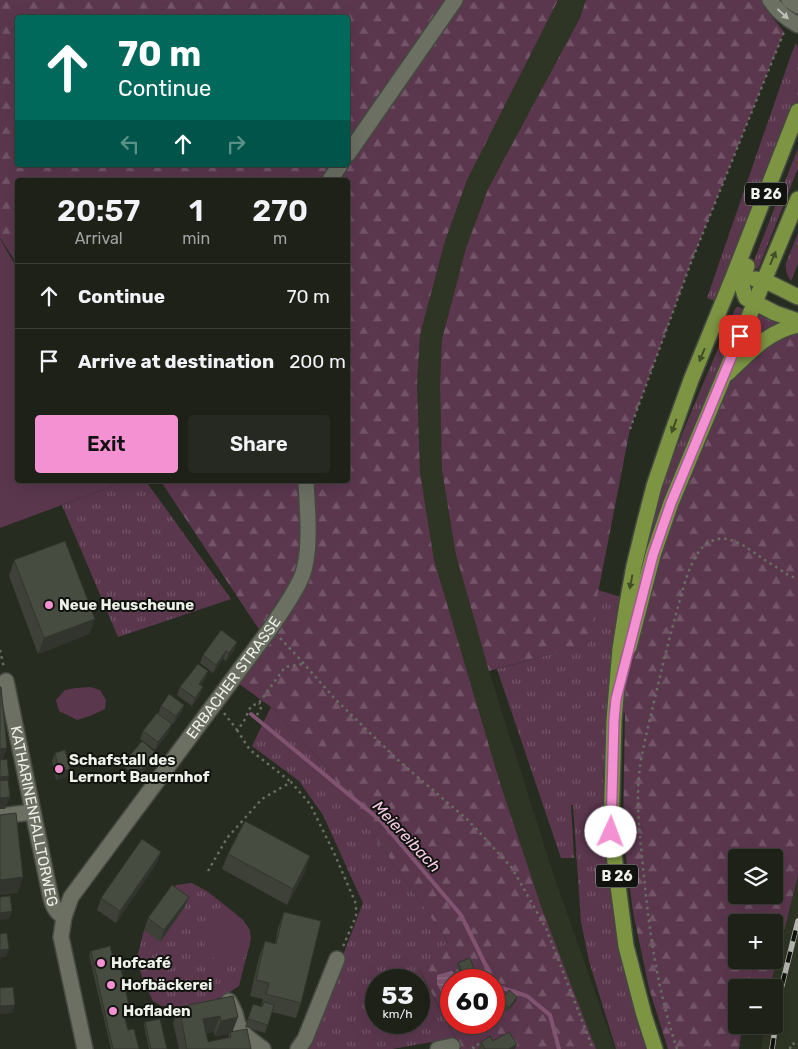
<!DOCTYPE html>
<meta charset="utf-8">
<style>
body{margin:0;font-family:Rubik,sans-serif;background:#252921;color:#f1f3f6;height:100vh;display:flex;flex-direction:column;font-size:19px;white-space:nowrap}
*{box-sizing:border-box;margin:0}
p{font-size:16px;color:#a0a3a2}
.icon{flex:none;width:28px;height:28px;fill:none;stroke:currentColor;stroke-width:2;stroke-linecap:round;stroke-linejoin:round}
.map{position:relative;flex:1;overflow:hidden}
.drawer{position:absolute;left:15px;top:178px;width:335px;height:305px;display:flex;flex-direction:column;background:#1d2118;border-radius:5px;box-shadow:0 5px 20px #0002,0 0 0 1px #3b3e37}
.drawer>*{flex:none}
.banner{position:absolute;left:15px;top:15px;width:335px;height:152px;border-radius:5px;box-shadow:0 5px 20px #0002,0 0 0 1px #3b3e37;background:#00695c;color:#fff;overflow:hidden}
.buttons{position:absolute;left:728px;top:849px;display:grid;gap:10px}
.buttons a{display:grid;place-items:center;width:55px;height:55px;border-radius:5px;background:#1d2118;box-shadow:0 5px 20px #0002,0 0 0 1px #3b3e37;font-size:25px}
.speed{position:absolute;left:365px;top:969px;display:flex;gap:10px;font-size:25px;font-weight:700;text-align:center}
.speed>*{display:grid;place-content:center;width:65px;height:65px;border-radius:50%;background:#1d2118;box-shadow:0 5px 20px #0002,0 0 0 1px #3b3e37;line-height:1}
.speed small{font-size:12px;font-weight:400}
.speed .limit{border:8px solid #d22;background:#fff;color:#111}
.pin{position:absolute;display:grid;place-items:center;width:42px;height:42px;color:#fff;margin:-21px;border-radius:10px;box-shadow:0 2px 8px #0006}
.me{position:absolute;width:55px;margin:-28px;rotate:2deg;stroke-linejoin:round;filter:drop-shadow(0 0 4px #0008)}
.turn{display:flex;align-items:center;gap:18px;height:105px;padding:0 20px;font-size:22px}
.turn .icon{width:65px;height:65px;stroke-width:2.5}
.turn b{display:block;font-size:35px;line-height:42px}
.lanes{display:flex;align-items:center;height:48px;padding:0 20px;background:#0003;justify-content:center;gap:25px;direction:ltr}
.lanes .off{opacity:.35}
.eta{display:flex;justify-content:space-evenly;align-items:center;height:85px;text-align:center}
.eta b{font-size:30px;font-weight:600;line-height:35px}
.button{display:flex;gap:10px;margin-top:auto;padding:10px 20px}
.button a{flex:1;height:58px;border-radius:5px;background:#f491d3;color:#111;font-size:20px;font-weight:600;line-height:58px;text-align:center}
.button a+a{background:#252921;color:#f1f3f6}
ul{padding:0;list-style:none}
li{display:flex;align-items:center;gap:15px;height:65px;padding:0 20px;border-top:1px solid #3b3e37}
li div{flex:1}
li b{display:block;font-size:19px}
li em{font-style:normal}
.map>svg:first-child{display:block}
.built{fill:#2f3524}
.grass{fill:url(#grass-tufts);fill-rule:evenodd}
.forest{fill:url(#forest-firs);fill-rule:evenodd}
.green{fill:#5b374e}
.water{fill:url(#water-rules)}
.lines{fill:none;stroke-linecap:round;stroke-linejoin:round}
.stream{stroke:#805471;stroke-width:4}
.minor-casing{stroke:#454940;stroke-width:18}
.major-casing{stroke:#454940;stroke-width:18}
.path{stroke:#696d63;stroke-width:2.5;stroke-dasharray:2.5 4;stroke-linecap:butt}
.minor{stroke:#6b7063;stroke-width:15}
.major{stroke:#7d9543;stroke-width:15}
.rail-casing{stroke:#b3b7ae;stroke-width:5.5}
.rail{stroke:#11130e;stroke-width:4;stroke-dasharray:11;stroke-linecap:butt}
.wall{fill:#3d4137;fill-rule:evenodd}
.shaded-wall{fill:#32352d}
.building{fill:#474c40;stroke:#32352d}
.oneway{fill:#b9bdb3}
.oneway2{fill:#424e26}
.route-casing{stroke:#9f5e89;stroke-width:12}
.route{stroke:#f491d3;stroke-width:9}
.poi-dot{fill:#f491d3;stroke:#11130e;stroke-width:2}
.labels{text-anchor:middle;stroke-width:4;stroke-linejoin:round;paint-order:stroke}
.shield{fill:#11130e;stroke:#abaea7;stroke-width:1}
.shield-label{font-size:14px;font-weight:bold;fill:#edf1e9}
.poi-label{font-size:15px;font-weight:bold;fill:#edf1e9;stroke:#11130e;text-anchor:start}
.street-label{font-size:15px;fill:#edf1e9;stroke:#11130e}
.water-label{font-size:16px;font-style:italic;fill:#f8cce7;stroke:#11130e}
</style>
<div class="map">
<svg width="798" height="1049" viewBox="0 0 798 1049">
<defs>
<pattern id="grass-tufts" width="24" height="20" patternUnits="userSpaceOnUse" patternTransform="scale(1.25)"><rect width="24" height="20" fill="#5b374e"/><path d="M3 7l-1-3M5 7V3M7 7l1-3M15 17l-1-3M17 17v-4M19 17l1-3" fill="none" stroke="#735468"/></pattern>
<pattern id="forest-firs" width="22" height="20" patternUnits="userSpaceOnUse" patternTransform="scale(1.25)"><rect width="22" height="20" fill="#5b374e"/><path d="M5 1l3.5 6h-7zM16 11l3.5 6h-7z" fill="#735468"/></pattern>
<pattern id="water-rules" width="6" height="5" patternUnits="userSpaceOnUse" patternTransform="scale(1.25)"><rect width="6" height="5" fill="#805471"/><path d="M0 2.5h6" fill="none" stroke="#926d85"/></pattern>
</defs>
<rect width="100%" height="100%" fill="#272c20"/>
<g class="built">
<polygon points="558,0 586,0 580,18 488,189 466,248 442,339 440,385 442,470 456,555 489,671 554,876 615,1049 596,1049 542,909 500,783 434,560 420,472 417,384 420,335 445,241 467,180"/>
<polygon points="798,875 798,1049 761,1049 765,1025 774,1025 774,988 770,987"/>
</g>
<g class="grass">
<polygon points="796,43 798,48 798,100 717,302 707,298 791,55"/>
<polygon points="798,148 798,168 759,267 757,269 755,269 752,266"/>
<path d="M798,233V264L791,281C787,275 785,271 786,263Z"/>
<path d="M737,307H739L742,309V312L663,500L646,555L633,609C634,596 635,583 638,571C658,480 699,395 735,309Z"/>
<polygon points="758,311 781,322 759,334 742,349"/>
<polygon points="129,480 145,480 231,599 118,637 62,505"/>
<polygon points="598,590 624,598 609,702 603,778 605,843 614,918 629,987 638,1026 646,1049 616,1049 589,961 581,922 573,805 571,805 574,858 561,858 497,669 587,644"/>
<path d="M271,707L325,765L448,942L419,970L455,1038L392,1049H307L363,903L323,815L299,781L252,746ZM376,980H419V1022H376Z"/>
<polygon points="192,883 208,892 231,910 243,920 249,929 251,938 239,986 220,998 199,1004 176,1007 162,1006 153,1001 143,981 137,958 144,930 160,941 168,896 176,885"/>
</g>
<g class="forest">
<path d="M0,0H558L467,180L445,241L420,335L417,384L420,472L434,560L500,783L542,909L596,1049H461L419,969L448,942L325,765L271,707L238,683L268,643L160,480H348V180H18L17,264L0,238ZM18,18H348V165H18ZM451,980H494V1022H451Z"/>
<polygon points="586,0 761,0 765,8 784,32 692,260 630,429 588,644 489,671 456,555 442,470 440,385 442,339 466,248 488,189 580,18"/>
<path d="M798,331V875L770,987L736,988V1025H742L739,1049H668L649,988L633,912L623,834L625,714L616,699L639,609L684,470L735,374L767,344ZM736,858H774V895H736ZM736,922H774V960H736Z"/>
</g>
<g class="green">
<polygon points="0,239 17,268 18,480 129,480 0,528"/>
<polygon points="90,687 100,690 106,700 105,709 90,716 77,720 59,711 56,700 65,690 76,688"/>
<path d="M233,915C249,923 253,931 249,948C247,953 244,958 240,961C235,963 228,963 223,964L207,954C206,951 204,946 205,942C207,929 222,919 233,915Z"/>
</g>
<polygon class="water" points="452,971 459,980 451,980 451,1006 447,1003 437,984 437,975"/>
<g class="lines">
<g class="stream">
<polyline points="251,714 381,821 461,915 493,980"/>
<polyline points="494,981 496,986 527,996 550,1015 559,1049"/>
</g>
<defs>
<g id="minor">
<path d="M770,0C777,11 787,19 798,25"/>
<polyline points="789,0 798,6"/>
<polyline points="348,154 455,0"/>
<polyline points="330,180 340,165"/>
<path id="s1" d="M6,681L50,894C52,904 55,912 64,917"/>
<polyline points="0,816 33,812"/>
<polyline points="229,1001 235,1013 238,1025 246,1036 263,1049"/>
<path id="s2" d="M85,1049L61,937L64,917L71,897L270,629C281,612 294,595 302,576C312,549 307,509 306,480"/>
<polyline points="298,1049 305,1039 337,959"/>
<polyline points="438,1049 452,1046"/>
</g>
<g id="major">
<path d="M747,266C742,280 740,284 746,298L775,313L798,321"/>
<polyline points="755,279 764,280 798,297"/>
<path d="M728,373C749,353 768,331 798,325"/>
<polyline points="629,647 653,555 671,503 798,199"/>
<polyline points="655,1049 644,1015 626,946 611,832 614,720 620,649 627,604 634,566 644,525 654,486 672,433 691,380 733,277 798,111"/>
</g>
</defs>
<use href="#minor" class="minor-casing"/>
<use href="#major" class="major-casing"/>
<g class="path">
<polyline points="630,429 692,260 784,32"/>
<polyline points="280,638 297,656 336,700 400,762 469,821 512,868 546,928 593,1049"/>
<polyline points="0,650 4,668"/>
<polyline points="224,713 237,730 243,723 251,706 259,703 285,667 303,664"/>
<polyline points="257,715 262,706 259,703"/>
<polyline points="237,730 250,750 291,782"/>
<polyline points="208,871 227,838 262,799 291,782 310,804 335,855 356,904 356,916 342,949"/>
<polyline points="474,1049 473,1047 481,1043"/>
<path d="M677,1049C657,989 649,930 643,867C640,837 636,806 639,776C641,752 648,729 653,706C660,676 667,647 675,618C681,597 690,550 711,541C730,533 747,548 762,558C767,562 773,565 778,568C785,573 790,577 798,578"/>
<polyline points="790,1049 791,1044 798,1043"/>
</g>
<use href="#minor" class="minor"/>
<use href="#major" class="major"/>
<defs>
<polyline id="rail" points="772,1049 781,989 798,921"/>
</defs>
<use href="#rail" class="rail-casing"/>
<use href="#rail" class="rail"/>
</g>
<g class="wall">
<polygon points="14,560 95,619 89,634 38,654 9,576"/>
<polygon points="237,642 234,650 226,661 223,659 213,673 200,663 203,655"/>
<polygon points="205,679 201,686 200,695 192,706 177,695 180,687"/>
<polygon points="184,705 181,713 173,724 158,714 169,732 155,750 140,739 143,731 158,714 161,706"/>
<polygon points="55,753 67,777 56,780 52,761"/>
<polygon points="127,759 152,760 138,778 124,767"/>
<polygon points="161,852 156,864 116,923 97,910 101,898"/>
<polygon points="228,854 305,872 287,905 222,869"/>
<polygon points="189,897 184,908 160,942 144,930 148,918"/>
<polygon points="284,912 301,1003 296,1018 272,1012 265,1033 245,1027 253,1004 261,1007 263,999 250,996 259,957 265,941 275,944 278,928"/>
<polygon points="91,951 116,970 129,1006 128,1010 123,1011 128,1030 139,1049 111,1049 89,955"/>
<polygon points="458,963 474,969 473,973 461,978 457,967"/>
<path d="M233,996V1031L251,1049H179L173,1023L179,1007ZM214,1032L215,1036L229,1034L228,1038L208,1042L206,1033Z"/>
<polygon points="517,997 516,1001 507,1012 499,1006 501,1002"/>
<polygon points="145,1022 167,1049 149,1049 144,1026"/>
<polygon points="481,1042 517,1044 515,1049 478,1049"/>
</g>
<g class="shaded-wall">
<polygon points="95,619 89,634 38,654 44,638"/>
<polygon points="237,642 234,650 226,661 229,653"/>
<polygon points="226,651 223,659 213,673 216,665"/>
<polygon points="208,671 205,679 196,692 199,684"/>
<polygon points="203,687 200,695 192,706 195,698"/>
<polygon points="184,705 181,713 173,724 176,716"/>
<polygon points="172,724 169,732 155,750 158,742"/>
<polygon points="7,748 1,764 0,764 0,749"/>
<polygon points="155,752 152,760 138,778 141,770"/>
<polygon points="70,769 67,777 56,780 59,772"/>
<polygon points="9,776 5,788 0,788 0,777"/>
<polygon points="10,797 5,809 0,809 0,798"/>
<polygon points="161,852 156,864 116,923 120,911"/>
<polygon points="310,856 305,872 287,905 293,889"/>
<polygon points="23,877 18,893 0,895 0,880"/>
<polygon points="189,897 184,908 160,942 164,930"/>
<polygon points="12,911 9,919 0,920 0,913"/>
<polygon points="9,949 6,957 0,958 0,950"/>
<polygon points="474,969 473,973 461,978 463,974"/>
<polygon points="517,997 516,1001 507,1012 509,1008"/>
<polygon points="15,1005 12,1013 0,1014 0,1006"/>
<polygon points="129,1006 128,1010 121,1012 122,1008"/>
<polygon points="220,1016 214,1032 197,1035 203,1019"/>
<polygon points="238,1017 232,1033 230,1032 229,1034 215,1036 221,1021"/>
<polygon points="517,1044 515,1049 509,1049"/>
</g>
<g class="building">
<polygon points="65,541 95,619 44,638 14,560"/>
<polygon points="221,630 237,642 229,653 226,651 216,665 203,655"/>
<polygon points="198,664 208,671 199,684 203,687 195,698 180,687"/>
<polygon points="0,687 1,687 7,748 0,749"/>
<polygon points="169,694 184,705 176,716 161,706"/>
<polygon points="157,713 172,724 158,742 143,731"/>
<polygon points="142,741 155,752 141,770 127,759"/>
<polygon points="65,750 70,769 59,772 55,753"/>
<polygon points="7,759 9,776 0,777 0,760"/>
<polygon points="8,780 10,797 0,798 0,781"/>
<polygon points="16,813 23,877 0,880 0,815"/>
<polygon points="245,821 310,856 293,889 228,854"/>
<polygon points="142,839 161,852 120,911 101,898"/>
<polygon points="172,885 189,897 164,930 148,918"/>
<polygon points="10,896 12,911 0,913 0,897"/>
<polygon points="284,912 321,921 301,1003 266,994 269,983 256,980 265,941 276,944"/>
<polygon points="7,933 9,949 0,950 0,934"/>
<polygon points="110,946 116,970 121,969 129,1006 122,1008 128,1030 134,1029 139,1049 113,1049 91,951"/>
<polygon points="470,958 474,969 463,974 458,963"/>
<polygon points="13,987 15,1005 0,1006 0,988"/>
<polygon points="509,990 517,997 509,1008 501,1002"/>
<polygon points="233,996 238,1017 221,1021 220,1016 203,1019 208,1042 231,1037 230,1032 247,1029 251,1049 187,1049 179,1007"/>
<polygon points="264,1002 274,1005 268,1025 248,1019 253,1004 262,1007"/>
<polygon points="160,1019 167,1049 151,1049 145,1022"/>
<polygon points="509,1032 517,1044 509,1049 485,1049 481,1042 490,1036 493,1041"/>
</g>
<defs><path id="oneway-solid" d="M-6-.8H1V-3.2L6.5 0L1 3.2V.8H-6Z" transform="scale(1.25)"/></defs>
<use class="oneway" href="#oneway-solid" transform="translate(783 14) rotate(42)"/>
<g class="oneway2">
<use href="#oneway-solid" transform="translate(773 258) rotate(-67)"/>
<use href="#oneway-solid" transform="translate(702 355) rotate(112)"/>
<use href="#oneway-solid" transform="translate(674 426) rotate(110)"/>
<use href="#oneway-solid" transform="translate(631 582) rotate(101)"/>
</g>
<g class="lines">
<defs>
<polyline id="route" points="611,832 614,720 616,699 639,609 653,555 671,503 740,336"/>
</defs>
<use href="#route" class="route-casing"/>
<use href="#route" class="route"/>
</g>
<g class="poi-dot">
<circle cx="49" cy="605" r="5"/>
<circle cx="59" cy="769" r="5"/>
<circle cx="101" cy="963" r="5"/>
<circle cx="111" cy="985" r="5"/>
<circle cx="113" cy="1011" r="5"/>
</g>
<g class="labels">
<g class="shield">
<rect x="745" y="182.5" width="42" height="23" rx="4"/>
<rect x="596" y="864.5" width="42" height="23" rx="4"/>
</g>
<g class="shield-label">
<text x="766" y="199">B 26</text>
<text x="617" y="881">B 26</text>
</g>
<g class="poi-label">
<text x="59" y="610">Neue Heuscheune</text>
<text x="69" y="765">Schafstall des<tspan x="69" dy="17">Lernort Bauernhof</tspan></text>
<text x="111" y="968">Hofcafé</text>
<text x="121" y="990">Hofbäckerei</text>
<text x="123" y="1016">Hofladen</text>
</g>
<g class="street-label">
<text dy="5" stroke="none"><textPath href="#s2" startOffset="429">ERBACHER STRASSE</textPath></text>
<text dy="5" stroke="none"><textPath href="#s1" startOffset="138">KATHARINENFALLTORWEG</textPath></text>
</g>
<g class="water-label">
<text transform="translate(407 836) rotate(47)" y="6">Meiereibach</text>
</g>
</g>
</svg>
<div class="buttons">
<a><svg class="icon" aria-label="layers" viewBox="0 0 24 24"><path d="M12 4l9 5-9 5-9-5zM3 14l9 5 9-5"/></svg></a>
<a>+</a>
<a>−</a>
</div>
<div class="speed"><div>53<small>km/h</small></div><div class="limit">60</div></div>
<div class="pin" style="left:740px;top:336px;background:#d93025"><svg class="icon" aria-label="arrive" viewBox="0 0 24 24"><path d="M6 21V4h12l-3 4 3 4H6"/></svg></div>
<svg class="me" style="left:611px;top:832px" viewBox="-20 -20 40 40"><circle r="19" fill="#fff"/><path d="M0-13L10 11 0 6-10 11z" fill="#f491d3"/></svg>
<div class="banner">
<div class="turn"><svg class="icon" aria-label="ahead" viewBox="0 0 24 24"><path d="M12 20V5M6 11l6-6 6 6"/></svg><div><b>70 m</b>Continue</div></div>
<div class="lanes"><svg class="icon off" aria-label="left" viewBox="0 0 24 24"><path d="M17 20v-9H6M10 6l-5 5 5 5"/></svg><svg class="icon" aria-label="ahead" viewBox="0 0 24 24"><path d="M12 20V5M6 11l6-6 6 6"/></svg><svg class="icon off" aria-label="right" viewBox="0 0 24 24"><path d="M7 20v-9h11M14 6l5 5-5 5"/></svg></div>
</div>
<section class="drawer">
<div class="eta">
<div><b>20:57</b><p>Arrival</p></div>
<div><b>1</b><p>min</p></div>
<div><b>270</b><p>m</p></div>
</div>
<ul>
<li><svg class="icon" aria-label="ahead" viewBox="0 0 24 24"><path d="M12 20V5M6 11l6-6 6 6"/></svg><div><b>Continue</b></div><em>70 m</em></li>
<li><svg class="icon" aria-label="arrive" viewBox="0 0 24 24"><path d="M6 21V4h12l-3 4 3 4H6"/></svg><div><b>Arrive at destination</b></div><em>200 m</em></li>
</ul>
<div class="button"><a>Exit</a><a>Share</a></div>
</section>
</div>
